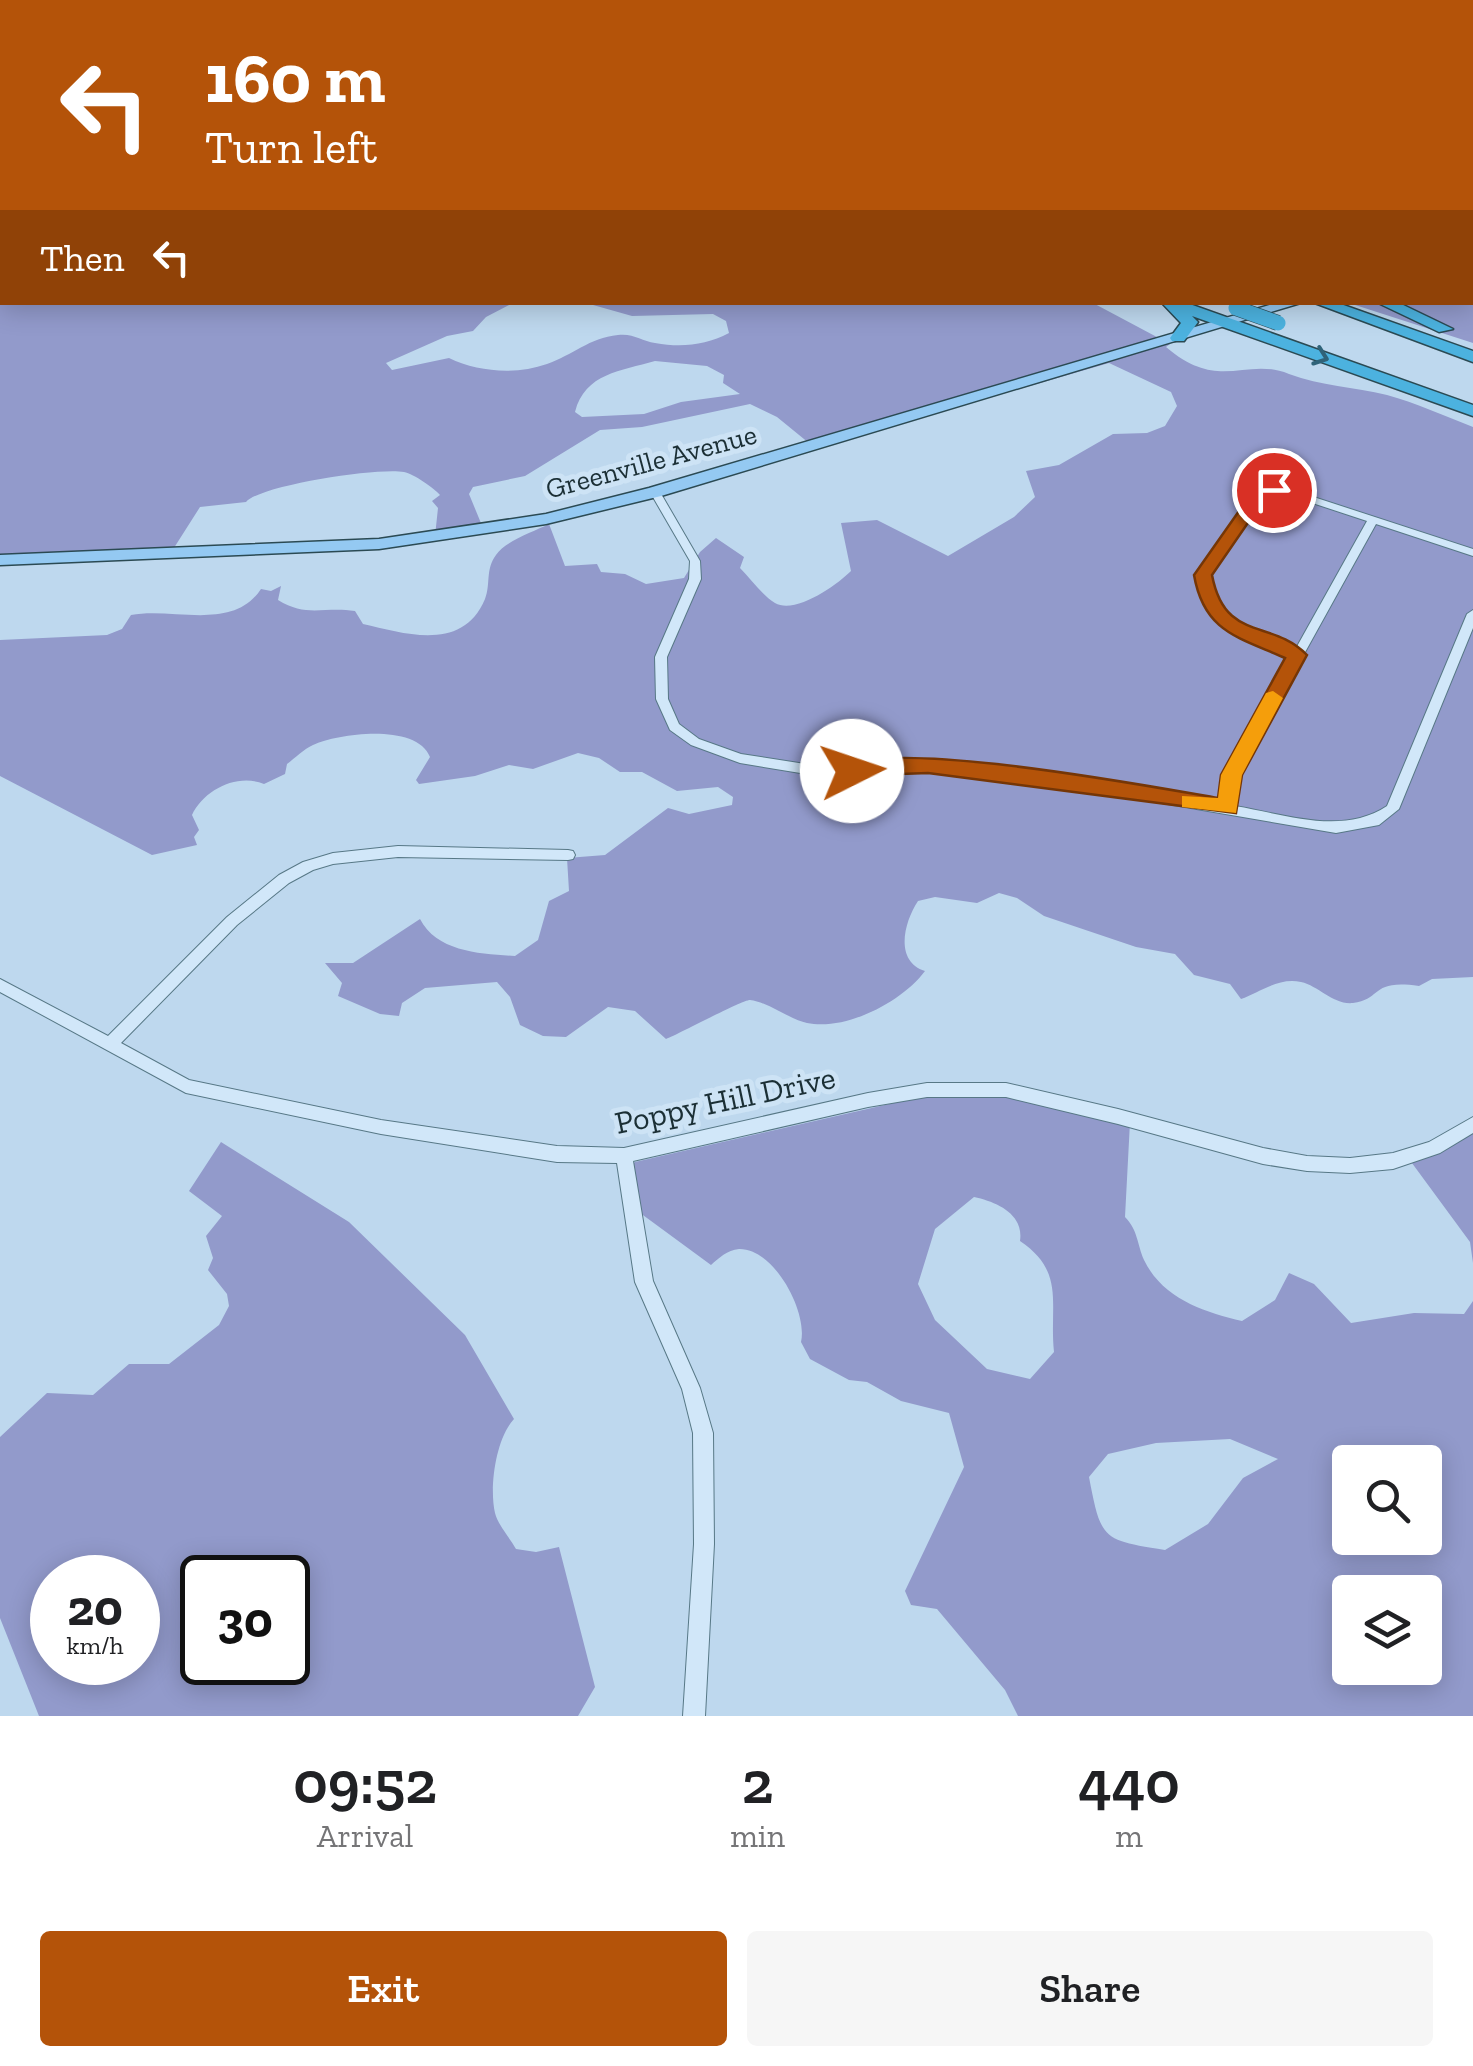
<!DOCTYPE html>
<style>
body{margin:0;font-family:"Zilla Slab",serif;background:#f6f6f6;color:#202124;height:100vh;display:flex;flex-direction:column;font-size:38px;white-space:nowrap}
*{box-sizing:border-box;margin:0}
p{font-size:32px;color:#757577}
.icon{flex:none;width:55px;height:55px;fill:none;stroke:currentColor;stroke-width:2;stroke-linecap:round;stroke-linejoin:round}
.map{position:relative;height:1716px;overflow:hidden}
.drawer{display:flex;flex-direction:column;background:#fff;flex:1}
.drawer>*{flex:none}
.banner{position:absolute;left:0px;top:0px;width:1475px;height:305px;box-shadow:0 5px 25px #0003;background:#b45309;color:#fff;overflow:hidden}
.buttons{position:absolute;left:1332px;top:1445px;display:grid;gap:20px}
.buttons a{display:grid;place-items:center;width:110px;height:110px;border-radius:10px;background:#fff;box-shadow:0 5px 25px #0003;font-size:50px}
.speed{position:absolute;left:30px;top:1555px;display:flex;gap:20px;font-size:50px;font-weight:700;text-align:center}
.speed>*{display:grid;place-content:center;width:130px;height:130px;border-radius:50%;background:#fff;box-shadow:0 5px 25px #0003;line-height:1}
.speed small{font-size:25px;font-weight:400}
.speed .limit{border:5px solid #111;border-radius:15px;background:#fff;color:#111}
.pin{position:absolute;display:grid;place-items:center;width:85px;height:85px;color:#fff;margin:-42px;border:5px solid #fff;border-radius:50%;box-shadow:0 2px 10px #0007}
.me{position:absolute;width:110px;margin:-55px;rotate:86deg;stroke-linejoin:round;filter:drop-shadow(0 0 8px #0008)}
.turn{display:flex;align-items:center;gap:35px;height:210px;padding:0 40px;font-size:45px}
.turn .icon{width:130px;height:130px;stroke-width:2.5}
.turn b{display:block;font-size:70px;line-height:85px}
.then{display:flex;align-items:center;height:95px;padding:0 40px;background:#0003;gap:20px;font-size:38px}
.eta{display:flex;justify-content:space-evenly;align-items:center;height:170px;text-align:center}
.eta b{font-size:60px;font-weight:600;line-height:70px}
.cta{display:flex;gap:20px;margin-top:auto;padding:20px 40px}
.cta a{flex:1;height:115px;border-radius:10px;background:#b45309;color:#fff;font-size:40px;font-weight:600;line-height:115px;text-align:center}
.cta a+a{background:#f6f6f6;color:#202124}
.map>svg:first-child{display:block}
.green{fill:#929acb;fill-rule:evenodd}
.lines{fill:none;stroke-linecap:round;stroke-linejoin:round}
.street-casing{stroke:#577886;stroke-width:2}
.primary-casing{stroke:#2b4a53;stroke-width:3}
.highway-casing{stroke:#2b4a53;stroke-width:3}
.street{fill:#d1e7f9;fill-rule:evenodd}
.primary{fill:#94c9f2;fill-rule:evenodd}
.highway{fill:#4cb2df;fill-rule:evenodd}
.highway-bridge-casing{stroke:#2b4a53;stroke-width:16;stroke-linecap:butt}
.highway-bridge{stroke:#4cb2df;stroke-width:15}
.oneway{stroke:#2f6379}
.route{fill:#b45309;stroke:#753606;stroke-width:2.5}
.slow{fill:#f59e0b}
.labels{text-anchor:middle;stroke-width:10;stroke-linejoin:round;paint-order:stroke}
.far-street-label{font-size:28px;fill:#1b2f35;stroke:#cde3f5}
.street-label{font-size:32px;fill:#1b2f35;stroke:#cde3f5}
</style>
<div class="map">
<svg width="1473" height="1716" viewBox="0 0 1473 1716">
<rect width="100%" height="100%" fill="#bed8ee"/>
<g class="green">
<polygon points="0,0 884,0 2,6"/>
<path d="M0,157L2,302L513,303L486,317L473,331L447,336L386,363L392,370L449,358C478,372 516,375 547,364C573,355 589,338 618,335C633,333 642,341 655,343C682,348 706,345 729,333L726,321L713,314L632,316L586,303H1093L1170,344L1166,347C1220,393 1245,356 1289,374C1321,386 1354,387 1387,395C1416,403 1445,416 1473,427V977L1432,979L1419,986C1370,979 1383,999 1353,1003C1333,1005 1319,986 1301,982C1278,977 1259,993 1241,999L1230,984L1194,975L1175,954L1136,947L1044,916L1017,898L999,893L977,903L935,897L918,901C904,922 894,961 925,971C902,1002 846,1031 807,1023C789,1019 768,1002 750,1000C742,1000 681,1033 666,1039L635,1011L608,1007L566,1037L543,1036L520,1025L510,997L497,982L425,988L402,1003L399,1016L380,1014L338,996L342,983L325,963H353L420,919C437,952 481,954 515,956L538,940L549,901L569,891L567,858L605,855L668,808L689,814L732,805L733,797L718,787L677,791L642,772H620L599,758L578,753L533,769L509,765L475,776L419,784L416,780L430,757C417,723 339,733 313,745C304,749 295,758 287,764L285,774L264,784C237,773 204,790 192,815L199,830L194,837L197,845L152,855L0,776V640L107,635L122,629L131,615C173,607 233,632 261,589L271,591L281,586L278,600C307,618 324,606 355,611L363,624C406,634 463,652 485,599C491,583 485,570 496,555C505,541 533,532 549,524L565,566L597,564L601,572L625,574L646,584L684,578L700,552L716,538L744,557L740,568C751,579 762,595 775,603C795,615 837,585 851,571L841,523L877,520L948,556L1014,517L1035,497L1026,471L1059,465L1113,434L1147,433L1165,426L1177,406L1171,392L1109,363L815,448L777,417L750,404L642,427L600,430L525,476L473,487L469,494L483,528L435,536L438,508L432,501L440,495C434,488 414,474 404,472C380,467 260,485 246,502L200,507L172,551L0,559ZM655,361L707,366L724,375L723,383L740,394L681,402L644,414L582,417L575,412C585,373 621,371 655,361Z"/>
<polygon points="1473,302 1473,343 1349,303 1472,302"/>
<path d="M933,1094L1013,1095L1130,1122L1125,1217C1138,1230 1137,1244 1144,1260C1163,1299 1204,1312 1242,1321L1275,1300L1289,1273L1314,1284L1351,1323L1414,1313L1464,1314L1473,1301V1716H1018L1005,1690L937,1609L911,1605L905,1591L964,1467L949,1413L901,1401L867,1382L849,1380L810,1359L801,1342C808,1312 774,1248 739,1249C727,1250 719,1258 711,1265L632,1207L629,1167L635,1162ZM974,1197C997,1202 1024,1214 1020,1241C1066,1272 1049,1304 1054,1352L1030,1379L987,1369L935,1320L918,1284L935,1229ZM1230,1439L1278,1459L1243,1478L1208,1524L1165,1550C1102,1540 1101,1540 1089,1477L1108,1454L1156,1443ZM1350,1462H1425V1538H1350ZM1350,1592H1425V1668H1350Z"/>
<polygon points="1473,1119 1473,1263 1470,1242 1409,1159"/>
<path d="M221,1142L349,1222L465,1335L514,1419C496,1438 489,1487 495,1513C498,1525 510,1538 516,1549L536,1552L559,1547L595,1687L578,1716H39L0,1618V1437L47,1393L93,1395L129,1364H169L219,1325L229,1306L227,1294L208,1270L213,1258L206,1236L222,1216L189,1191ZM52,1578H138V1662H52ZM202,1578H288V1662H202Z"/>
</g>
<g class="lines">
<defs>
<g id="street">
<rect x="1472" y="20" width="1" height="4"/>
<rect x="1472" y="83" width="1" height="4"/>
<path d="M1286,488L1473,549V556L1376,524L1237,775L1235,806C1284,814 1342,836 1387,806L1467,614L1473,610V628L1399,809L1379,825L1336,833L1016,778L928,770L831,778L740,763L691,745L670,730L656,699L655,657L689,579L690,561L650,492L655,489L660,492L700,561L701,579L667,657L668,699L679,724L699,739L741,754L831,768L928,760L1016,768L1222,803L1225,775L1291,657C1246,641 1203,629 1197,575L1260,491ZM1285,494L1367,521L1295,650C1253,635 1214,625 1209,575L1267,496Z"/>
<polygon points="398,846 568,850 573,851 575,855 573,859 568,860 398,857 333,864 313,870 289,883 237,925 121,1043 189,1080 381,1120 557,1146 624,1148 868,1093 927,1083 1006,1083 1118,1109 1263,1148 1307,1156 1350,1158 1393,1153 1429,1142 1473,1117 1473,1133 1440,1153 1393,1169 1350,1173 1307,1171 1263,1164 1118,1124 1006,1097 927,1097 868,1107 633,1161 653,1281 700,1388 713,1433 714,1544 705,1716 683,1716 694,1544 693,1433 682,1389 635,1282 617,1163 557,1162 381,1134 186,1093 0,992 0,979 108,1036 227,917 279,875 303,862 333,853"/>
</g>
<g id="primary">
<rect x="1472" y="228" width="1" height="8"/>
<polygon points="1280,302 1304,302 661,496 546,524 379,549 0,565 0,555 379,539 546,514 649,488"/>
</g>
<g id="highway">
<rect x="0" y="10" width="2" height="7"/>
<rect x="0" y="34" width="2" height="7"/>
<polygon points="1161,302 1184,302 1473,405 1473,416 1192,316 1198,322 1184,341 1172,341 1170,338 1181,323"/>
<polygon points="1312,302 1335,302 1473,351 1473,362"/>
<polygon points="1376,302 1397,302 1453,329 1439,332"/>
</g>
</defs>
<use href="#street" class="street-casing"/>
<use href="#primary" class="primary-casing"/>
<use href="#highway" class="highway-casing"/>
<use href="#street" class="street"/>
<use href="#primary" class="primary"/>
<use href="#highway" class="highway"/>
<defs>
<polyline id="highway-bridge" points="1236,308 1278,323"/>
</defs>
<use href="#highway-bridge" class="highway-bridge-casing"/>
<use href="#highway-bridge" class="highway-bridge"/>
</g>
<defs><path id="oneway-chevron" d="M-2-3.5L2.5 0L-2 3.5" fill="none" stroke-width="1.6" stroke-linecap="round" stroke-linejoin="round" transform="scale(2.5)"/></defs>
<use class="oneway" href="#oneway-chevron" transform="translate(1321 357) rotate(20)"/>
<path class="route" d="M1274,485L1283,490L1263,501L1212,575C1225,643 1271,618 1307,655L1242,775L1236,813L928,773L845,776L842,771C870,733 1164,789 1218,798L1221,775L1285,658C1238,637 1204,632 1194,575L1251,494Z"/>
<polygon class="slow" points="1273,691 1283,698 1242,775 1236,813 1182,807 1182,796 1218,798 1221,775 1266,693"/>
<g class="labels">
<g class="far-street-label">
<text transform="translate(651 461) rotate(-15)" y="10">Greenville Avenue</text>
</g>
<g class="street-label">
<text transform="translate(725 1100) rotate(-12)" y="11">Poppy Hill Drive</text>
</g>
</g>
</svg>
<div class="buttons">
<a><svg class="icon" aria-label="search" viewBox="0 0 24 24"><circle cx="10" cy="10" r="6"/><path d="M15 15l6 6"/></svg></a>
<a><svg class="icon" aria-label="layers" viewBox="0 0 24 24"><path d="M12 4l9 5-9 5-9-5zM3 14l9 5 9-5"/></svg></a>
</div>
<div class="speed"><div>20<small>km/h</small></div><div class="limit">30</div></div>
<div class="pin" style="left:1274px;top:490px;background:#d93025"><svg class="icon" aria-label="arrive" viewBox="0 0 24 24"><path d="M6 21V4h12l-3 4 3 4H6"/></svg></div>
<svg class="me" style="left:852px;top:771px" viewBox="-20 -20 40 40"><circle r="19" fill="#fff"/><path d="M0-13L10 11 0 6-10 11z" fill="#b45309"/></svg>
<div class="banner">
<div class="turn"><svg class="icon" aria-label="left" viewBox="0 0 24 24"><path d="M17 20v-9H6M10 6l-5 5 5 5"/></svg><div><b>160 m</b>Turn left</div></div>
<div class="then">Then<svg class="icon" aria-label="left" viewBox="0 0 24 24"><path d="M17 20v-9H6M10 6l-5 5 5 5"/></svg></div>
</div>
</div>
<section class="drawer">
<div class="eta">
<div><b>09:52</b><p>Arrival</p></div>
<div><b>2</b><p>min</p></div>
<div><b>440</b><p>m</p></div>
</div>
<div class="cta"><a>Exit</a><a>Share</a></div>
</section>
